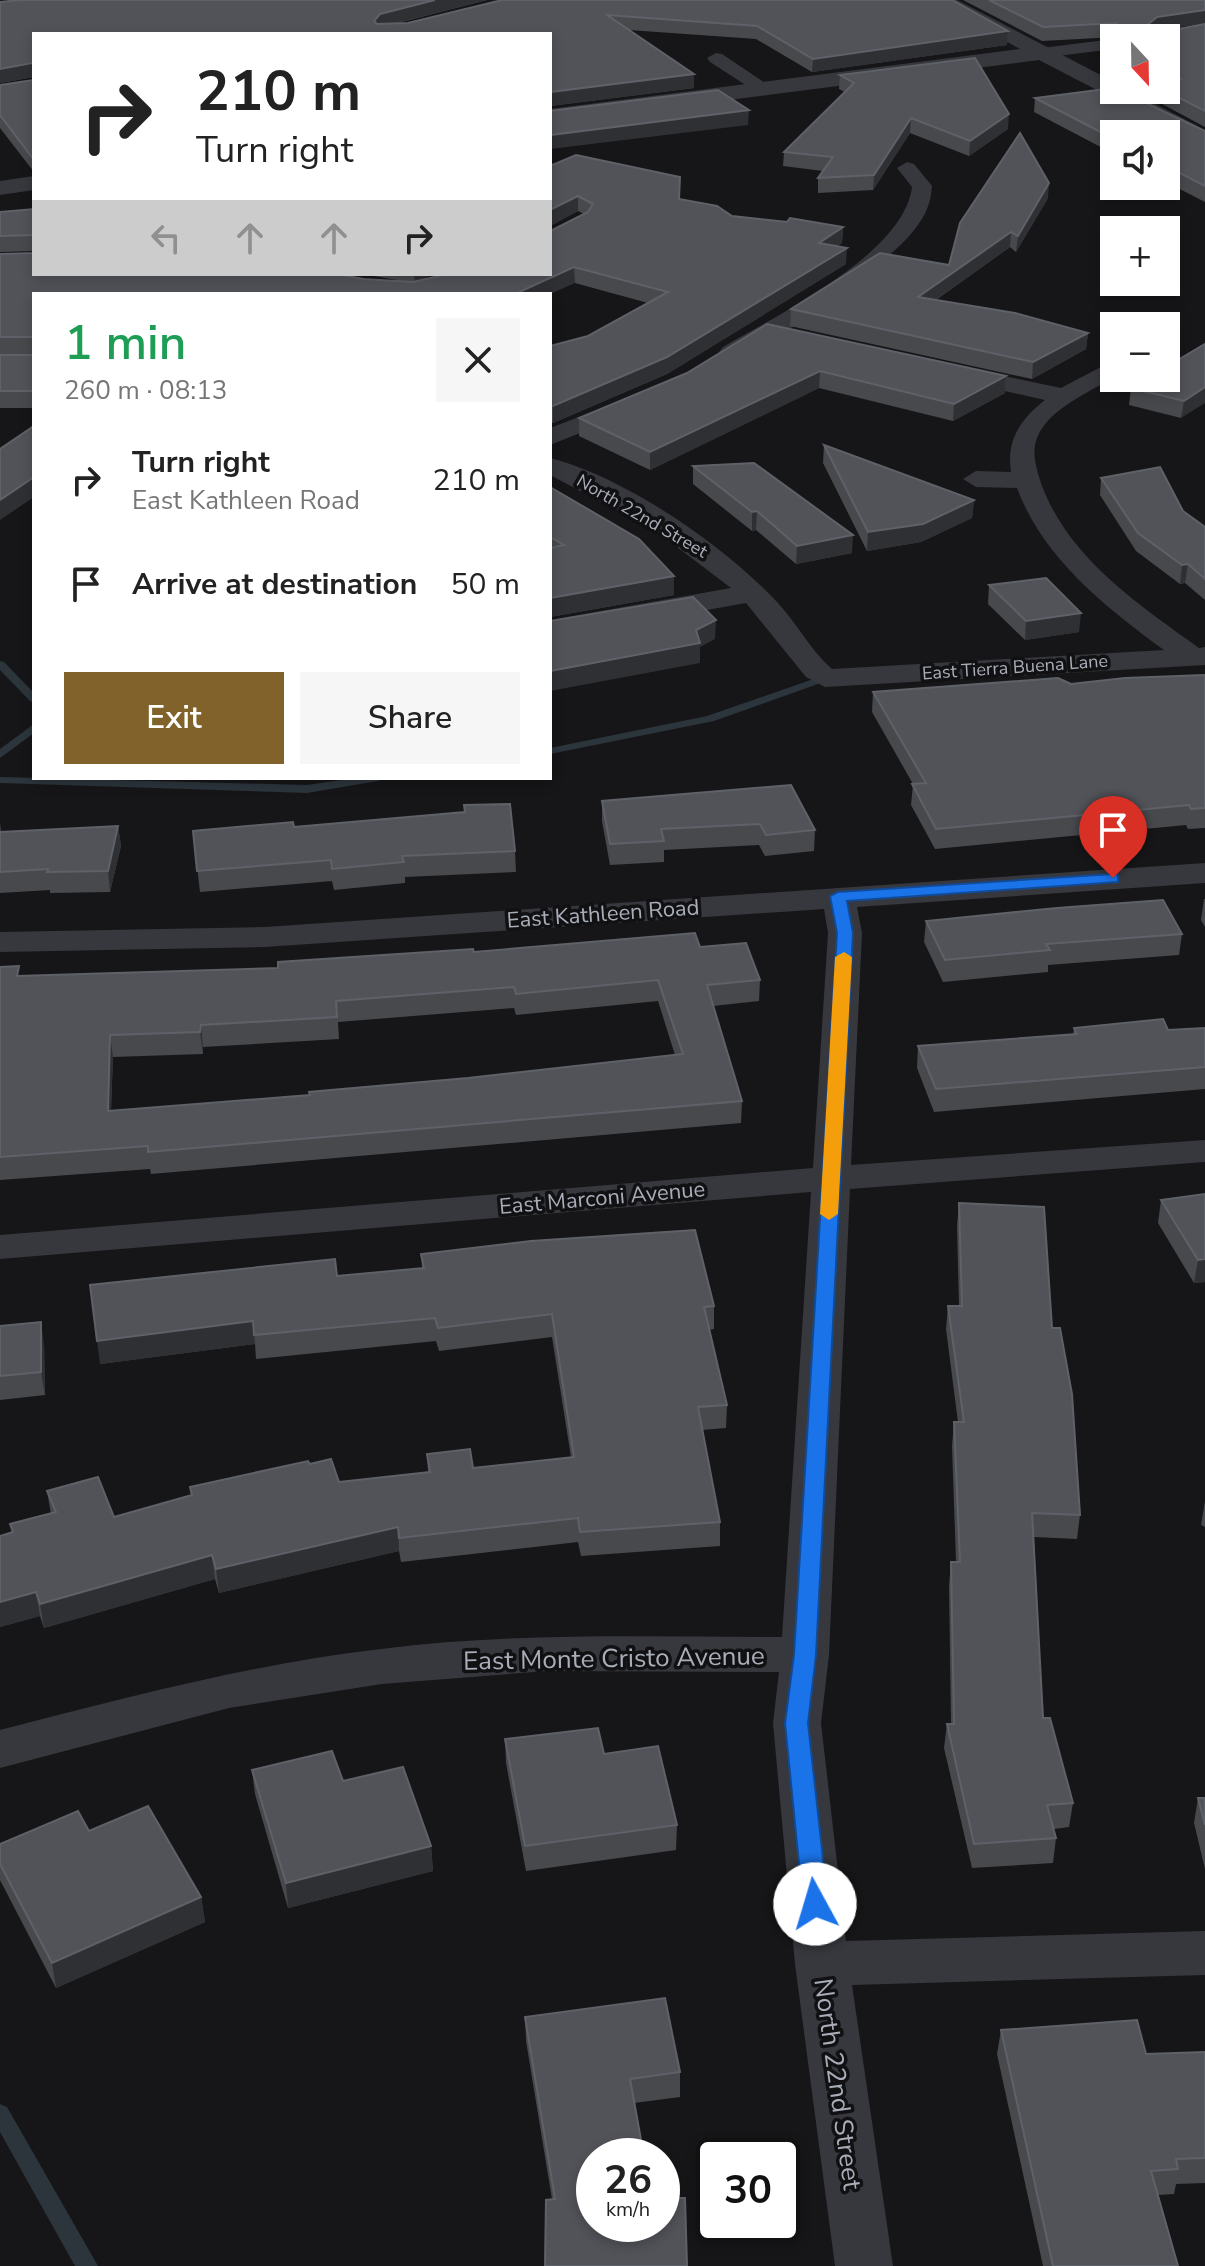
<!DOCTYPE html>
<meta charset="utf-8">
<style>
body{margin:0;font-family:"Nunito Sans",sans-serif;background:#f6f6f6;color:#222;height:100vh;display:flex;flex-direction:column;font-size:30px;white-space:nowrap}
*{box-sizing:border-box;margin:0}
p{font-size:26px;color:#767676}
.icon{flex:none;width:44px;height:44px;fill:none;stroke:currentColor;stroke-width:2;stroke-linecap:round;stroke-linejoin:round}
.map{position:relative;flex:1;overflow:hidden}
.details{position:absolute;left:32px;top:292px;width:520px;height:488px;display:flex;flex-direction:column;background:#fff;border-radius:0px;box-shadow:0 4px 12px #0003}
.details>*{flex:none}
.guide{position:absolute;left:32px;top:32px;width:520px;height:244px;border-radius:0px;box-shadow:0 4px 12px #0003;background:#fff;color:#222;overflow:hidden}
.needle{width:52px;rotate:158deg}
.buttons{position:absolute;left:1100px;top:24px;display:grid;gap:16px}
.buttons a{display:grid;place-items:center;width:80px;height:80px;border-radius:0px;background:#fff;box-shadow:0 4px 12px #0003;font-size:40px}
.speed{position:absolute;left:576px;top:2138px;display:flex;gap:16px;font-size:40px;font-weight:700;text-align:center}
.speed>*{display:grid;place-content:center;width:104px;height:104px;border-radius:50%;background:#fff;box-shadow:0 4px 12px #0003;line-height:1}
.speed small{font-size:20px;font-weight:400}
.speed .limit{border:4px solid #111;border-radius:12px;background:#fff;color:#111}
.pin{position:absolute;display:grid;place-items:center;width:68px;height:68px;color:#fff;margin:-82px -34px;border-radius:50% 50% 50% 0;rotate:-45deg;box-shadow:0 0 8px #0007}
.pin .icon{rotate:45deg}
.me{position:absolute;width:88px;margin:-44px;rotate:354deg;stroke-linejoin:round;filter:drop-shadow(0 0 6px #0008)}
.turn{display:flex;align-items:center;gap:28px;height:168px;padding:0 32px;font-size:36px}
.turn .icon{width:104px;height:104px;stroke-width:2.5}
.turn b{display:block;font-size:56px;line-height:68px}
.lanes{display:flex;align-items:center;height:76px;padding:0 32px;background:#0003;justify-content:center;gap:40px;direction:ltr}
.lanes .off{opacity:.35}
.round{display:grid;place-items:center;flex:none;width:84px;height:84px;border-radius:0px;background:#f6f6f6}
.overview{display:flex;align-items:center;justify-content:space-between;height:136px;padding:0 32px}
h1{font-size:48px;font-weight:600;line-height:60px;color:#1e9e55}
.button{display:flex;gap:16px;margin-top:auto;padding:16px 32px}
.button a{flex:1;height:92px;border-radius:0px;background:#80622a;color:#fff;font-size:32px;font-weight:600;line-height:92px;text-align:center}
.button a+a{background:#f6f6f6;color:#222}
ul{padding:0;list-style:none}
li{display:flex;align-items:center;gap:24px;height:104px;padding:0 32px}
li div{flex:1}
li b{display:block;font-size:30px}
li em{font-style:normal}
.map>svg:first-child{display:block}
.lines{fill:none;stroke-linecap:round;stroke-linejoin:round}
.stream{fill:#2c353c;fill-rule:evenodd}
.minor{fill:#37383d;fill-rule:evenodd}
.tertiary{fill:#37383d;fill-rule:evenodd}
.wall{fill:#47494d;fill-rule:evenodd}
.shaded-wall{fill:#2f3033}
.building{fill:#525359;stroke:#5f6168;stroke-width:2;fill-rule:evenodd}
.route{fill:#1a73e8;stroke:#114b97;stroke-width:2}
.slow{fill:#f59e0b}
.labels{text-anchor:middle;stroke-width:7;stroke-linejoin:round;paint-order:stroke}
.far-street-label{font-size:18px;fill:#a8adb8;stroke:#111113}
.street-label{font-size:22px;fill:#a8adb8;stroke:#111113}
.near-street-label{font-size:26px;fill:#a8adb8;stroke:#111113}
</style>
<div class="map">
<svg width="1205" height="2266" viewBox="0 0 1205 2266">
<rect width="100%" height="100%" fill="#161618"/>
<g class="lines">
<g class="stream">
<polygon points="0,661 4,662 34,693 34,702 30,701 0,670"/>
<polygon points="825,675 829,676 829,680 714,721 550,754 550,748 707,716"/>
<polygon points="34,724 34,733 0,758 0,749"/>
<polygon points="0,777 307,785 355,778 384,778 378,781 307,793 0,783"/>
<polygon points="0,2104 7,2107 98,2266 75,2266 0,2132"/>
</g>
<g class="minor">
<polygon points="1114,39 1114,49 1041,58 1032,53 1041,48"/>
<polygon points="716,53 722,54 774,89 765,95 758,93 710,62 707,58"/>
<path d="M907,162L914,164L932,186C931,206 923,220 910,235C888,262 753,365 723,357L719,352L723,347C777,315 904,254 912,187L897,168Z"/>
<polygon points="1160,315 1172,322 1167,331 1166,326 1147,326 1152,317"/>
<path d="M1114,360V377C1090,392 1048,409 1037,438C1031,453 1037,471 1042,486C1070,559 1138,604 1199,648L1205,647V665L825,687L806,677L746,603L550,638V620L731,588L656,531L550,475V458C625,477 725,546 777,602C797,623 810,650 832,669L1164,650C1105,607 1043,558 1017,488L976,487L963,479L976,471L1011,472C1006,439 1021,419 1045,400L948,378L945,373L957,366L1061,388Z"/>
<polygon points="626,399 638,406 635,411 550,445 550,428"/>
<path d="M1205,863V883L857,907L862,933L851,1165L1205,1140V1162L850,1189L829,1655L821,1723L846,1941L1205,1931V1975L852,1985L893,2266H835L795,1964L773,1723L779,1672L547,1671L382,1684L229,1708L0,1768V1730C126,1698 251,1664 381,1649C514,1632 649,1637 782,1637L811,1192L0,1259V1235L813,1168L828,933L824,909L265,947L0,952V932L265,927Z"/>
</g>
<g class="tertiary">
<polygon points="932,0 957,0 1114,82 1114,90 1129,90 1205,130 1205,146 1039,60 550,123 550,109 1020,49"/>
<polygon points="34,176 34,190 0,195 0,181"/>
</g>
</g>
<g class="wall">
<polygon points="0,0 487,0 394,24 408,23 502,0 1008,31 1007,45 812,72 756,39 629,30 694,88 550,106 550,34 34,34 34,77 0,83 0,2 19,0"/>
<path d="M963,0H1205V127L1149,97L1150,90H1166V38L1116,37L1042,41ZM1205,23L1168,31L1165,29Z"/>
<polygon points="1114,38 1114,60 1102,54 1103,40"/>
<polygon points="840,75 1008,129 969,156 910,133 873,190 818,193 818,178 823,171 783,166 784,152 845,92 839,89"/>
<polygon points="34,80 34,172 0,128 0,85"/>
<polygon points="1035,98 1205,131 1205,202 1166,182 1166,134 1114,134 1114,154 1034,112"/>
<polygon points="550,166 680,199 732,216 843,227 842,243 837,246 846,264 667,374 553,423 550,422 550,346 588,336 648,303 575,283 34,294 34,354 0,354 0,254 408,282 362,274 433,274 419,280 550,274 584,214 578,211 550,226"/>
<polygon points="1048,198 1016,252 1010,247 936,300 1088,333 1086,349 1032,379 790,326 791,309 949,265"/>
<polygon points="34,209 34,251 0,252 0,212"/>
<polygon points="767,324 1006,376 1005,393 953,421 819,388 650,470 579,436 579,418 687,373"/>
<polygon points="1205,344 1181,418 1129,405 1131,388"/>
<rect x="0" y="355" width="34" height="53"/>
<polygon points="824,445 974,500 972,518 921,542 867,551 823,463"/>
<polygon points="693,466 852,553 796,564 756,530 752,531 693,484"/>
<polygon points="1101,478 1183,511 1205,527 1205,600 1185,583 1180,584 1136,551 1100,495"/>
<polygon points="550,487 674,576 674,595 550,617"/>
<polygon points="989,585 1079,632 1025,640 988,604"/>
<polygon points="1205,675 1205,828 1188,829 1186,825 935,849 911,805 913,784 872,712 873,692 1071,684"/>
<polygon points="602,801 815,830 814,851 765,856 759,845 664,850 664,862 610,865 602,821"/>
<polygon points="0,822 1,832 118,826 121,846 110,892 50,893 50,890 0,893"/>
<polygon points="294,827 515,851 516,872 405,877 405,883 334,890 332,881 200,892 193,831"/>
<polygon points="1204,899 1205,899 1205,927 1201,920"/>
<polygon points="926,921 1182,934 1179,955 1048,965 1048,972 943,982 924,942"/>
<path d="M700,947L760,980L759,1001L713,1006L742,1101L741,1123L151,1174L150,1169L0,1180V967L20,976L278,968L474,952ZM658,1001L675,1055L468,1078L310,1095L111,1111L113,1057L203,1054V1047L339,1039L338,1022L514,1008L516,1015Z"/>
<polygon points="1074,1028 1168,1030 1205,1028 1205,1089 934,1112 917,1068 918,1046 1073,1034"/>
<polygon points="1205,1194 1205,1282 1194,1283 1158,1223 1161,1200"/>
<polygon points="959,1203 1052,1328 1080,1515 1077,1539 1034,1537 1043,1718 1073,1803 1069,1827 1054,1829 1056,1838 1053,1863 972,1868 944,1748 947,1724 951,1724 949,1586 951,1562 956,1562 952,1446 954,1422 958,1422 946,1329 948,1306 959,1306 957,1226"/>
<polygon points="421,1254 714,1306 714,1329 709,1330 727,1405 726,1428 702,1430 720,1522 720,1546 581,1556 578,1542 401,1562 399,1551 219,1593 215,1579 44,1628 40,1616 0,1627 0,1536 12,1533 10,1524 51,1514 47,1491 114,1517 191,1495 190,1487 310,1464 339,1482 428,1472 427,1454 473,1468 571,1457 552,1337 439,1351 436,1341 256,1359 255,1344 100,1364 337,1276 422,1268"/>
<polygon points="0,1326 44,1345 45,1395 0,1400"/>
<polygon points="1205,1501 1205,1527 1201,1525"/>
<polygon points="505,1739 604,1754 677,1825 676,1850 526,1871 506,1763"/>
<polygon points="252,1770 343,1781 431,1846 433,1871 288,1908 255,1794"/>
<polygon points="1198,1798 1205,1798 1205,1869 1194,1823"/>
<polygon points="89,1831 201,1897 205,1922 56,1988 0,1880 0,1844"/>
<polygon points="525,2017 680,2072 680,2097 634,2103 594,2224 552,2199 526,2041"/>
<polygon points="1001,2030 1146,2054 1205,2052 1205,2183 1176,2184 1174,2194 1158,2195 1178,2266 1043,2266 997,2054"/>
</g>
<g class="shaded-wall">
<polygon points="435,0 487,0 380,27 374,21 380,14"/>
<polygon points="1205,10 1205,23 1156,30 1146,26 1157,17"/>
<polygon points="1008,31 1007,45 812,72 813,59"/>
<polygon points="32,63 34,77 0,83 0,69"/>
<polygon points="694,74 694,88 550,106 550,92"/>
<polygon points="749,110 748,125 550,149 550,135"/>
<polygon points="1009,114 1008,129 969,156 970,141"/>
<polygon points="911,118 910,133 873,190 874,175"/>
<polygon points="1049,183 1048,198 1016,252 1018,236"/>
<polygon points="578,196 578,211 550,226 550,210"/>
<polygon points="843,227 842,243 819,259 819,243"/>
<polygon points="1011,232 1010,247 917,313 918,297"/>
<polygon points="847,248 846,264 667,374 553,423 553,406"/>
<polygon points="574,267 575,283 550,294 515,294"/>
<polygon points="414,274 433,274 415,283"/>
<polygon points="1088,333 1086,349 1032,379 1033,362"/>
<polygon points="820,371 819,388 650,470 650,452"/>
<polygon points="1006,376 1005,393 953,421 954,404"/>
<polygon points="1205,387 1205,403 1181,418 1184,401"/>
<polygon points="34,477 34,497 0,520 0,500"/>
<polygon points="974,500 972,518 921,542 867,551 868,532"/>
<polygon points="757,511 756,530 752,531 752,512"/>
<polygon points="853,535 852,553 796,564 797,546"/>
<polygon points="1188,564 1185,583 1180,584 1182,565"/>
<polygon points="674,576 674,595 550,617 550,598"/>
<polygon points="1081,613 1079,632 1025,640 1026,621"/>
<polygon points="716,620 715,639 700,647 700,663 550,691 550,671 696,630"/>
<polygon points="118,826 121,846 110,892 108,871"/>
<polygon points="201,1025 203,1047 203,1054 200,1032"/>
<polygon points="110,1035 113,1057 110,1133 108,1111"/>
<polygon points="1205,1259 1205,1282 1194,1283 1198,1260"/>
<polygon points="253,1321 255,1344 100,1364 97,1341"/>
<polygon points="41,1322 44,1345 45,1395 41,1372"/>
<polygon points="398,1527 399,1551 219,1593 216,1569"/>
<polygon points="212,1555 215,1579 44,1628 40,1604"/>
<polygon points="36,1592 40,1616 0,1627 0,1602"/>
<polygon points="431,1846 433,1871 288,1908 286,1883"/>
<polygon points="201,1897 205,1922 56,1988 52,1963"/>
</g>
<g class="building">
<polygon points="20,0 435,0 380,14 374,21 377,24 408,23 502,0 952,0 1008,31 813,59 757,26 607,15 694,74 550,92 550,34 34,34 34,65 32,63 0,69 0,2"/>
<polygon points="989,0 1205,0 1205,10 1157,17 1146,26 1164,28 1168,31 1205,24 1205,111 1164,90 1166,90 1166,81 1180,79 1166,72 1166,38 1114,38 1118,37 1117,23 1043,27"/>
<polygon points="1114,38 1114,46 1103,40"/>
<polygon points="975,58 1009,114 970,141 911,118 874,175 818,178 833,157 784,152 854,83 840,75"/>
<polygon points="34,80 34,160 0,115 0,85"/>
<polygon points="1114,88 1114,90 1119,90 1205,131 1205,186 1166,166 1166,134 1114,134 1114,139 1035,98"/>
<polygon points="718,90 749,110 550,135 550,111"/>
<polygon points="1020,133 1049,183 1018,236 1011,232 918,297 1015,313 1088,333 1033,362 791,309 880,253 949,265 960,223"/>
<polygon points="576,155 680,177 679,199 717,206 732,216 787,222 790,218 843,227 819,243 847,248 667,357 553,406 550,405 550,346 588,336 668,292 574,267 515,294 34,294 34,337 0,337 0,254 34,253 34,274 336,274 364,279 413,282 447,274 550,274 550,231 588,212 593,204 578,196 550,210 550,166"/>
<polygon points="34,209 34,235 0,236 0,212"/>
<polygon points="767,324 1006,376 954,404 820,371 650,452 579,418 687,373"/>
<polygon points="1205,344 1205,387 1184,401 1131,388 1148,378 1166,378 1166,367"/>
<rect x="0" y="355" width="34" height="36"/>
<polygon points="34,426 34,477 0,500 0,449"/>
<polygon points="824,445 974,500 923,524 868,532"/>
<polygon points="754,463 853,535 797,546 757,511 752,512 693,466"/>
<polygon points="1160,467 1183,511 1205,527 1205,579 1188,564 1182,565 1138,533 1101,478"/>
<polygon points="550,487 639,539 674,576 550,598 550,548 564,545 550,537"/>
<polygon points="1046,578 1081,613 1026,621 989,585"/>
<polygon points="693,597 716,620 696,630 700,643 550,671 550,621"/>
<polygon points="1205,675 1205,808 1191,809 1189,805 936,829 912,784 926,783 873,692 1058,678 1071,684 1125,678"/>
<polygon points="791,785 815,830 766,835 760,824 661,829 664,841 610,844 602,801"/>
<polygon points="510,804 515,851 402,856 404,862 332,869 331,860 197,871 193,831 293,822 294,827 465,812 464,805"/>
<polygon points="118,826 108,871 47,872 48,869 0,872 0,832"/>
<polygon points="1163,900 1182,934 1046,944 1050,950 945,960 926,921 1057,908"/>
<path d="M695,933L700,947L746,943L760,980L707,985L742,1101L148,1152V1146L0,1157V967L19,966L17,976L278,968V962L473,949L474,952ZM658,980L683,1054L468,1078L309,1092L310,1095L108,1111L110,1035L200,1032L201,1025L337,1017L336,1001L514,987L516,994Z"/>
<polygon points="1163,1019 1168,1030 1205,1028 1205,1067 936,1089 918,1046 1077,1034 1074,1028"/>
<polygon points="1205,1194 1205,1259 1198,1260 1161,1200"/>
<polygon points="959,1203 1044,1207 1052,1328 1060,1328 1072,1394 1080,1515 1032,1513 1043,1718 1050,1718 1073,1803 1047,1805 1056,1838 974,1844 947,1724 954,1724 951,1562 960,1562 954,1422 964,1422 948,1306 962,1306"/>
<polygon points="695,1230 714,1306 704,1307 727,1405 698,1407 720,1522 580,1532 578,1518 399,1538 398,1527 216,1569 212,1555 40,1604 36,1592 0,1602 0,1536 13,1532 10,1524 56,1512 47,1491 98,1477 114,1517 192,1495 190,1487 308,1461 310,1464 331,1459 339,1482 430,1472 427,1454 470,1449 473,1468 574,1457 552,1314 438,1328 435,1318 254,1335 253,1321 97,1341 90,1285 335,1259 337,1276 424,1268 421,1254 531,1241"/>
<polygon points="41,1322 41,1372 0,1376 0,1326"/>
<polygon points="598,1728 604,1754 658,1746 677,1825 525,1846 505,1739"/>
<polygon points="332,1751 343,1781 403,1767 431,1846 286,1883 252,1770"/>
<polygon points="1198,1798 1205,1798 1205,1825"/>
<polygon points="148,1806 201,1897 52,1963 0,1864 0,1844 78,1811 89,1831"/>
<polygon points="665,1998 680,2072 630,2079 644,2156 594,2156 594,2224 662,2224 662,2198 685,2198 687,2266 545,2266 546,2200 555,2199 525,2017"/>
<polygon points="1137,2020 1146,2054 1205,2052 1205,2158 1176,2159 1178,2169 1151,2171 1178,2266 1053,2266 1001,2030"/>
</g>
<polygon class="route" points="1113,874 1118,875 1118,882 847,901 853,933 816,1655 808,1723 828,1904 824,1911 815,1914 807,1911 803,1904 785,1723 794,1655 837,933 830,896 838,892"/>
<polygon class="slow" points="844,952 852,957 838,1214 829,1220 820,1214 835,957"/>
<g class="labels">
<g class="far-street-label">
<text transform="translate(642 516) rotate(30)" y="6">North 22nd Street</text>
<text transform="translate(1015 667) rotate(-4)" y="6">East Tierra Buena Lane</text>
</g>
<g class="street-label">
<text transform="translate(603 913) rotate(-4)" y="8">East Kathleen Road</text>
<text transform="translate(602 1197) rotate(-5)" y="8">East Marconi Avenue</text>
</g>
<g class="near-street-label">
<text transform="translate(614 1658) rotate(-1)" y="9">East Monte Cristo Avenue</text>
<text transform="translate(838 2084) rotate(82)" y="9">North 22nd Street</text>
</g>
</g>
</svg>
<div class="buttons">
<a><svg class="needle" viewBox="-14 -14 28 28"><path d="M0-13l5 13h-10z" fill="#e53935"/><path d="M0 13l5-13h-10z" fill="#767676"/></svg></a>
<a><svg class="icon" aria-label="sound" viewBox="0 0 24 24"><path d="M4 9h4l5-4v14l-5-4H4zM17 9q2 3 0 6"/></svg></a>
<a>+</a>
<a>−</a>
</div>
<div class="speed"><div>26<small>km/h</small></div><div class="limit">30</div></div>
<div class="pin" style="left:1113px;top:878px;background:#d93025"><svg class="icon" aria-label="arrive" viewBox="0 0 24 24"><path d="M6 21V4h12l-3 4 3 4H6"/></svg></div>
<svg class="me" style="left:815px;top:1904px" viewBox="-20 -20 40 40"><circle r="19" fill="#fff"/><path d="M0-13L10 11 0 6-10 11z" fill="#1a73e8"/></svg>
<div class="guide">
<div class="turn"><svg class="icon" aria-label="right" viewBox="0 0 24 24"><path d="M7 20v-9h11M14 6l5 5-5 5"/></svg><div><b>210 m</b>Turn right</div></div>
<div class="lanes"><svg class="icon off" aria-label="left" viewBox="0 0 24 24"><path d="M17 20v-9H6M10 6l-5 5 5 5"/></svg><svg class="icon off" aria-label="ahead" viewBox="0 0 24 24"><path d="M12 20V5M6 11l6-6 6 6"/></svg><svg class="icon off" aria-label="ahead" viewBox="0 0 24 24"><path d="M12 20V5M6 11l6-6 6 6"/></svg><svg class="icon" aria-label="right" viewBox="0 0 24 24"><path d="M7 20v-9h11M14 6l5 5-5 5"/></svg></div>
</div>
<section class="details">
<div class="overview"><div><h1>1 min</h1><p>260 m · 08:13</p></div><a class="round"><svg class="icon" aria-label="close" viewBox="0 0 24 24"><path d="M6 6l12 12M18 6L6 18"/></svg></a></div>
<ul>
<li><svg class="icon" aria-label="right" viewBox="0 0 24 24"><path d="M7 20v-9h11M14 6l5 5-5 5"/></svg><div><b>Turn right</b><p>East Kathleen Road</p></div><em>210 m</em></li>
<li><svg class="icon" aria-label="arrive" viewBox="0 0 24 24"><path d="M6 21V4h12l-3 4 3 4H6"/></svg><div><b>Arrive at destination</b></div><em>50 m</em></li>
</ul>
<div class="button"><a>Exit</a><a>Share</a></div>
</section>
</div>
